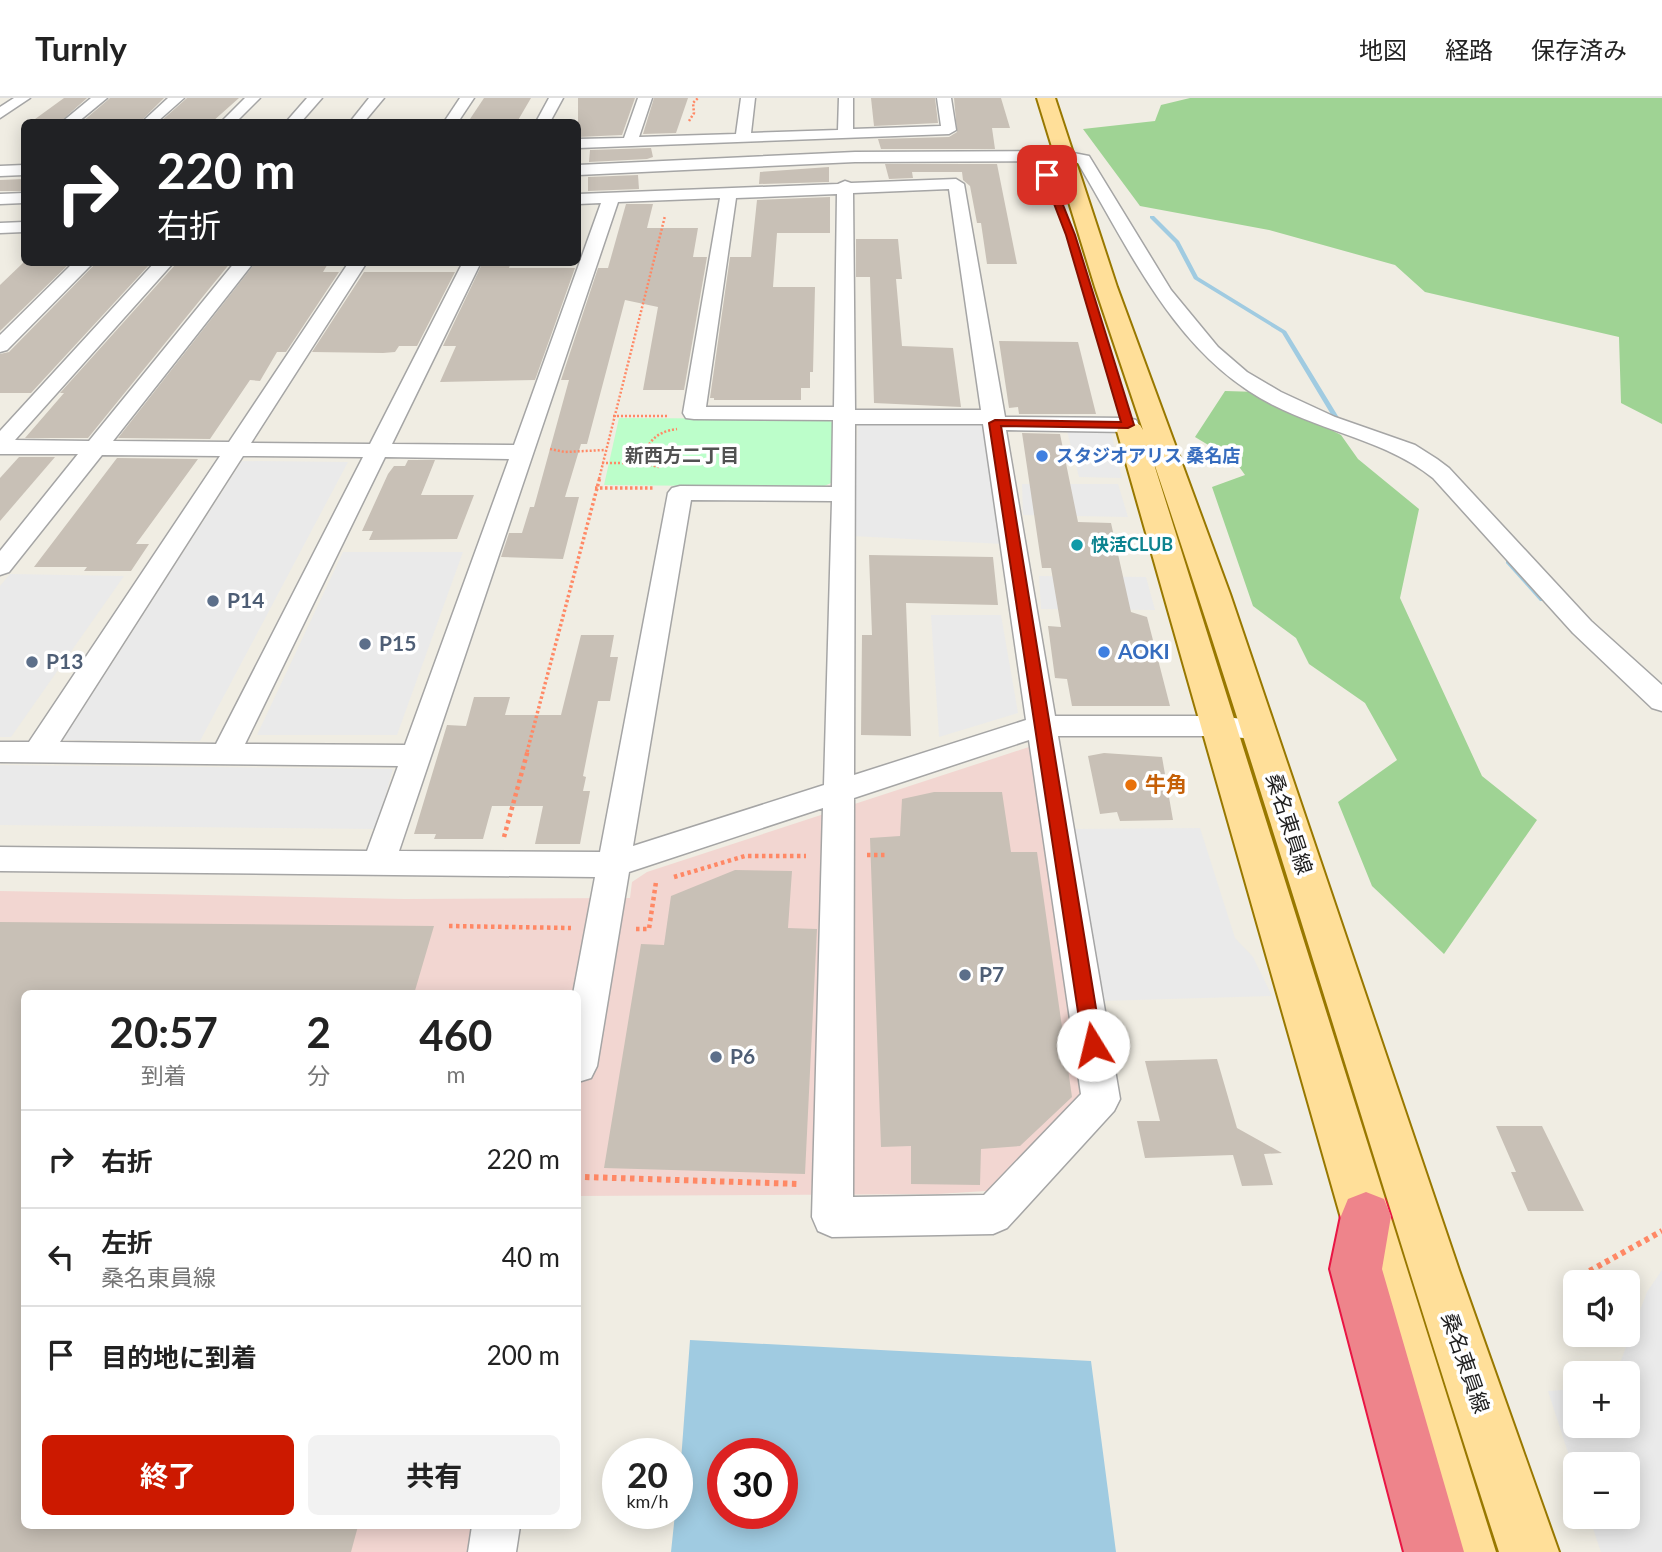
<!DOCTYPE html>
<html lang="ja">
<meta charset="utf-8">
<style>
body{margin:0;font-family:Lato,"Noto Sans JP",sans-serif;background:#f2f2f2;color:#222;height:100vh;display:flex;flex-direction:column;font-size:26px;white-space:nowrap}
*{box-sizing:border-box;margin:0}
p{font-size:23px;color:#767676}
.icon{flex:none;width:38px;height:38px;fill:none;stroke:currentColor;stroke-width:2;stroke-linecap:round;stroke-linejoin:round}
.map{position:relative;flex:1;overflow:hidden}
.panel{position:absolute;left:21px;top:892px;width:560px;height:539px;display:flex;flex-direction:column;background:#fff;border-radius:10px;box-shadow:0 4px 18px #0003}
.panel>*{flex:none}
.hud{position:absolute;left:21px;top:21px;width:560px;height:147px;border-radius:10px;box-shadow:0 4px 18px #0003;background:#202124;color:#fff;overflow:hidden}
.buttons{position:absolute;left:1563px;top:1172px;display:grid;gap:14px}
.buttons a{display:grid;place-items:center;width:77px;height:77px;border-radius:10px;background:#fff;box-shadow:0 4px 18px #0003;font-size:35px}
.speed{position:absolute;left:602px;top:1340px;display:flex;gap:14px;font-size:35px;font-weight:700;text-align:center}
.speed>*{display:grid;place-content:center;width:91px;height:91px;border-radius:50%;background:#fff;box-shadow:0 4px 18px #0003;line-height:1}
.speed small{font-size:18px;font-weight:400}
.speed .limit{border:10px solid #d22;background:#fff;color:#111}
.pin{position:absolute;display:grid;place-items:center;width:60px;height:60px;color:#fff;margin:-30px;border-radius:14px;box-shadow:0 4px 10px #0006}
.me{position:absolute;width:77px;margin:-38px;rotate:351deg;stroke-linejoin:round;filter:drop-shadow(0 0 5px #0008)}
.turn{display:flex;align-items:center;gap:24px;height:147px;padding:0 21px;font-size:32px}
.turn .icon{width:91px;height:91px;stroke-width:2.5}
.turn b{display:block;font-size:49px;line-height:60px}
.eta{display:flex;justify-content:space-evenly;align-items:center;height:119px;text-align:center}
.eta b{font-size:42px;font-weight:700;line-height:49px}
.cta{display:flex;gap:14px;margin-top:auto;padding:14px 21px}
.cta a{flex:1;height:80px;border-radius:10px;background:#cc1900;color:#fff;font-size:28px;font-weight:700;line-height:80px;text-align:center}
.cta a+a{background:#f2f2f2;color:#222}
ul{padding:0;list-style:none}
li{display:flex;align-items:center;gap:21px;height:98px;padding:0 21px;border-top:2px solid #e0e0e0}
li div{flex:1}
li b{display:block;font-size:26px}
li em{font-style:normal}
header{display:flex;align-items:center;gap:42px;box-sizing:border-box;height:98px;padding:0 35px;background:#fff;border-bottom:2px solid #e0e0e0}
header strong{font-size:33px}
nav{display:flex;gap:38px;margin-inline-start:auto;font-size:24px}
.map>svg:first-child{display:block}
.commercial{fill:#f2d6d1}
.forest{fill:#9fd394}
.park{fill:#bcfeca}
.parking{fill:#eaeaea}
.water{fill:#a0cbe1;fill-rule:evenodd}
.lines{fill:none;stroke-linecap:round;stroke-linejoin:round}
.stream{fill:#a0cbe1;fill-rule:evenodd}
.building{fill:#c8c0b6}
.minor-casing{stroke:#a5a5a5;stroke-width:3}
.major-casing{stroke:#987800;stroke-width:4}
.highway-casing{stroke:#e91544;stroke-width:4}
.path-far3{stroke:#ff8865;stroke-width:2.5;stroke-dasharray:2 2;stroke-linecap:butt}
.path-far2{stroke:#ff8865;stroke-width:3.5;stroke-dasharray:2.5 2.5;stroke-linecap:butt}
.path-far1{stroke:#ff8865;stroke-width:4.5;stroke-dasharray:3.5 3.5;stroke-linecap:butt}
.path{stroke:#ff8865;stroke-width:6;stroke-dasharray:4.5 4.5;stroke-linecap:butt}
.minor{fill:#fff;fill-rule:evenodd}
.major{fill:#ffdf99;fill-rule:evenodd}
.highway{fill:#ee848b;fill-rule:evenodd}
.route{fill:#cc1900;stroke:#851000;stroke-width:2}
.shop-dot{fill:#3f7fe0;stroke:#fff;stroke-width:2.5}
.culture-dot{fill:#0f9aa8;stroke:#fff;stroke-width:2.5}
.service-dot{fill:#5c6f8a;stroke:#fff;stroke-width:2.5}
.food-dot{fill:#e8710a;stroke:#fff;stroke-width:2.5}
.labels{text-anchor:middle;stroke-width:7;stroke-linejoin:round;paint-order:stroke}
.far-shop-label{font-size:18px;font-weight:bold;fill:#366cbe;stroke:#fff;text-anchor:start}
.far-culture-label{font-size:18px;font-weight:bold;fill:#0d838f;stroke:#fff;text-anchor:start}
.far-neighbourhood-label{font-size:19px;font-weight:bold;fill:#515151;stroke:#fff}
.service-label{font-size:21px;font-weight:bold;fill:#4e5e75;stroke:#fff;text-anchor:start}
.shop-label{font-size:21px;font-weight:bold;fill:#366cbe;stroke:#fff;text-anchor:start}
.food-label{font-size:21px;font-weight:bold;fill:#c56008;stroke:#fff;text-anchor:start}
.street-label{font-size:21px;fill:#1e1e1e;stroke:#fff}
</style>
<header>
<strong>Turnly</strong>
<nav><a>地図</a><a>経路</a><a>保存済み</a></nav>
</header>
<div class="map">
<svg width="1662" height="1454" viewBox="0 0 1662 1454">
<rect width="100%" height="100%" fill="#f0ede3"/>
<polygon class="commercial" points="1032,648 1087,986 1077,1007 1000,1083 986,1093 938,1096 578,1098 578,896 24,896 24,1428 472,1428 467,1454 0,1454 0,793 404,801 630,800 632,784 647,774"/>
<g class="forest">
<polygon points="1190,0 1662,0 1662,326 1621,305 1619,239 1425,194 1395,167 1269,132 1140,108 1083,31 1155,23 1161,7"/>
<polygon points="1225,293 1258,294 1341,337 1358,361 1419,411 1400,500 1482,678 1537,722 1444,856 1372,788 1338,704 1397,662 1365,605 1309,566 1296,540 1253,508 1212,389 1245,377 1235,363 1195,339"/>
</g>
<polygon class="park" points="619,320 827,321 834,326 831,385 822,389 604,387"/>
<g class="parking">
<polygon points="858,323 985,325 1002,446 853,438"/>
<polygon points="1067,333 1111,334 1122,380 1079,379"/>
<polygon points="242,363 348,364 200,643 63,642"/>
<polygon points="1022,386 1118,386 1128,419 1023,417"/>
<polygon points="343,454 463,454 397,637 257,637"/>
<polygon points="10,476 124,478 11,639 0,639 0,488"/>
<polygon points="1039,478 1146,479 1155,512 1041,511"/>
<polygon points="931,517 1001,517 1018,615 939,639"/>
<polygon points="0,667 393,671 376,731 0,727"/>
<polygon points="1200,730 1235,840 1253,859 1272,898 1101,903 1071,731"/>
<polygon points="1662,1172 1662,1454 1601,1454 1589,1419 1628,1419 1628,1367 1575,1367 1575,1376 1548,1293 1575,1291 1575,1328 1628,1328 1628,1276 1606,1276 1618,1270 1647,1194"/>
</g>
<path class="water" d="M690,1242L1091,1263L1116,1454H671L675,1416H677ZM723,1356H782V1416H723Z"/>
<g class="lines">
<g class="stream">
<polygon points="1150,118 1154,118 1179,143 1198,179 1286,233 1344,328 1343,329 1338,328 1282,235 1194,181 1175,145 1150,120"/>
<polygon points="1506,461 1512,461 1546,499 1546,503 1540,503 1506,465"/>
</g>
</g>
<g class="building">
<polygon points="64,0 87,0 60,24 31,24"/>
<polygon points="110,0 164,0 140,24 82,24"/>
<polygon points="187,0 239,0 212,24 160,24"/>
<polygon points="484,0 531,0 517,24 468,24"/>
<polygon points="578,0 635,0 622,37 578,39"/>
<polygon points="654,0 688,0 676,35 643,36"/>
<polygon points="871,0 935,0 938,25 874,28"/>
<polygon points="954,0 1001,0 1010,30 992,30 995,51 881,51 878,41 949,39 957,34"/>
<polygon points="651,50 653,59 647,61 589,64 590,52"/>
<polygon points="885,66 997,66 1017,166 987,166 981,125 977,125 970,88 963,82 962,74 912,74 913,80 889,81"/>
<polygon points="829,69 829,84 759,86 760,74"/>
<polygon points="638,77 639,91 588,93 588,79"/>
<polygon points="24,81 24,93 0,93 0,82"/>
<polygon points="830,99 830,135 777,135 773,189 815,189 813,274 810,274 810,290 801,290 801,302 714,302 714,300 710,300 730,159 751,159 757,102"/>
<polygon points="626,106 653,106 647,130 698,130 693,159 707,159 684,292 643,292 658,209 625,202 587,346 581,346 565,399 579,399 563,461 501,459 509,435 522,435 530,409 534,409 569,282 561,282 598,170 608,170"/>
<polygon points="856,141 898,141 902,181 896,181 902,248 953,250 961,309 874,305 870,179 856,179"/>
<polygon points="24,164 70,165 0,233 0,187"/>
<polygon points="187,164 231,164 88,340 25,340 64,295 60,295 175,167"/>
<polygon points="256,164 329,164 323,174 339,174 286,254 277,254 260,283 250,282 210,341 118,340"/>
<polygon points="483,164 511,164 509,170 575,170 535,282 440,284 456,248 443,248"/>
<polygon points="96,165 149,167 31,295 0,295 0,256 9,254"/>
<polygon points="364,174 455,174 417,248 399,248 395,254 383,255 312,254"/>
<polygon points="999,243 1078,244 1096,316 1019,316 1018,309 1009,310"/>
<polygon points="1022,335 1060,336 1078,424 1111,425 1131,514 1147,519 1170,608 1072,608 1067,581 1055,580 1048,528 1061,529 1051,470 1042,470"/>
<polygon points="19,359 55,359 0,423 0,380"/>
<polygon points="117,360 198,361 136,446 149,446 131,473 84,473 87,469 34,469"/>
<polygon points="408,362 435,362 421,397 474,397 457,441 369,442 373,433 362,433 388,376 394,368 405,368"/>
<polygon points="869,457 993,459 998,507 906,505 911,638 861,637 862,537 872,537"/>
<polygon points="581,537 614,537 610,559 618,559 610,603 598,603 583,678 586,679 583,693 590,693 580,746 535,746 543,708 492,708 483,741 434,741 436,736 414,736 447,627 466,628 474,599 510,599 505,617 561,617"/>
<polygon points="1104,655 1162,659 1173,722 1120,723 1117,714 1100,716 1088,658"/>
<polygon points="934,694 1002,694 1011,754 1037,754 1072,999 1020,1048 981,1051 980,1087 911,1086 911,1048 881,1049 870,740 900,738 902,701"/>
<polygon points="735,772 792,773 788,830 817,831 805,1076 604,1070 641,846 664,847 671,798"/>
<polygon points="0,824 434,828 414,896 24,896 24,1428 358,1428 351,1454 0,1454"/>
<polygon points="1217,961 1237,1030 1282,1055 1264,1056 1273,1087 1242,1088 1233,1057 1145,1060 1137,1023 1160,1023 1145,963"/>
<polygon points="1496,1028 1542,1028 1584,1113 1528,1113 1511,1074 1516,1074"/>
</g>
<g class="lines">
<defs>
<g id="minor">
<polygon points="14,0 30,0 0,20 0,9"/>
<polygon points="91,0 107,0 78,24 62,24"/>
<polygon points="168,0 184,0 157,24 142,24"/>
<polygon points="245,0 260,0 236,24 221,24"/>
<polygon points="307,0 322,0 301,24 286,24"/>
<polygon points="369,0 384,0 364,24 350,24"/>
<polygon points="460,0 474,0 458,24 444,24"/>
<polygon points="549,0 563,0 550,24 536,24"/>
<polygon points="638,0 652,0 639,39 736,36 741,0 755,0 751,35 838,32 839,0 853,0 853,31 941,28 937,0 951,0 956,32 949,36 578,50 578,41 624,40"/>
<path d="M1063,53L1089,58L1171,192L1218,249L1247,274L1281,294L1335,319L1415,347L1437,361L1449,370L1591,523L1662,587V613L1652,610L1573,535L1433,380C1387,343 1325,334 1273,307C1176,258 1131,154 1078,65L1063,63L855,64L578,77V67L855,54Z"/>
<polygon points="24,67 24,77 0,78 0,68"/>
<path d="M956,81L964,86L1005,319L1128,320L1136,322L1139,327L1136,332L1128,334L1006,332L1055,618H1217L1268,624L1273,631L1268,638L1258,641L1217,638H1058L1120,1001L1114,1013L1007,1130L993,1136L832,1139L818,1133L812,1119L823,710L629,774L597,968L591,980L578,984V896H573L595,779L0,773V749L367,753L398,668L0,664V644H29L220,358L102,357L9,474L0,477V453L78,356H0V333L155,164H174L15,342L89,343L235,164H254L113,343L229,344L349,164H367L251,345L370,346L463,164H481L392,346L514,347L601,105L578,106V96L838,86L845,83L851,85ZM949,91L981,312H855L853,95ZM837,96L834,309H706L736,100ZM720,100L683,315L686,320L694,321L833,322L832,389L680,388L672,390L668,395L600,754L399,753L618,104ZM855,326H983L1026,622L854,677ZM243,358L363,359L216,646L60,644ZM385,359L509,361L405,647L245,646ZM691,402L832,403L824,687L633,748ZM1029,642L1081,996L984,1097L853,1099L854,700Z"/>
<polygon points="24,95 24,105 0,106 0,96"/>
<polygon points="24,124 24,134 0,135 0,125"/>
<polygon points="74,164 94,164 7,252 0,254 0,237"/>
<polygon points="472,1428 520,1428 516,1454 468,1454"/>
</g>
<path id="major" d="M1037,0H1055L1117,189L1230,496L1460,1175L1559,1454H1499C1379,1086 1272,714 1148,347L1496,1454H1436L1117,333L1120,327L1130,325L1140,327L1143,332L1095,189Z"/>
<polygon id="highway" points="1366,1094 1384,1101 1391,1118 1382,1171 1464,1454 1404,1454 1330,1171 1341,1118 1348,1101"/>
</defs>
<use href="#minor" class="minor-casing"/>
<use href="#major" class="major-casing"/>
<use href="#highway" class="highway-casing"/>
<g class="path-far3">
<polyline points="689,23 694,15 693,5 698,0"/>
<polyline points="613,318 669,318"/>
<polyline points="550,351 565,354 605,352"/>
<polyline points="602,365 642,365 659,369"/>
<path d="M642,365C647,344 655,334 677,331"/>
<polyline points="599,381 665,118"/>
</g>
<g class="path-far2">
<polyline points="595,390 653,390"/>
<polyline points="527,654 600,379"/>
</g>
<g class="path-far1">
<polyline points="504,739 528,652"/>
<polyline points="867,757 887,757"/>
<polyline points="674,779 745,758 806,758"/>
<polyline points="449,828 571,830"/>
<polyline points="636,831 649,831 656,784"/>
</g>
<g class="path">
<polyline points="585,1079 800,1086"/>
<polyline points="1566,1186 1662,1133"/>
</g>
<use href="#minor" class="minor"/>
<use href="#major" class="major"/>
<use href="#highway" class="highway"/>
</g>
<polygon class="route" points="1047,75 1051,77 1075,137 1134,327 1128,330 1001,328 1102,947 1099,953 1093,956 1086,953 1083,947 989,325 995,322 1121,324 1066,137 1043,77"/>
<g class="shop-dot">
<circle cx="1042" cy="358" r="7"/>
<circle cx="1104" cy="554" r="7"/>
</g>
<circle class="culture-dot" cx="1077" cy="447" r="7"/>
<g class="service-dot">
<circle cx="213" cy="503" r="7"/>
<circle cx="365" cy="546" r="7"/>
<circle cx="32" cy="564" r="7"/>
<circle cx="965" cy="877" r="7"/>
<circle cx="716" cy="959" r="7"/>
</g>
<circle class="food-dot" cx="1131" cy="687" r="7"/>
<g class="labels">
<g class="far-shop-label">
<text x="1056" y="364">スタジオアリス 桑名店</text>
</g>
<g class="far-culture-label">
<text x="1091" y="453">快活CLUB</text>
</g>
<g class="far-neighbourhood-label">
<text x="682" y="364">新西方二丁目</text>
</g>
<g class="service-label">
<text x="227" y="510">P14</text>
<text x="379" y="553">P15</text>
<text x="46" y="571">P13</text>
<text x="979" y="884">P7</text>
<text x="730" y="966">P6</text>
</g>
<g class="shop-label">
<text x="1118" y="561">AOKI</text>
</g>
<g class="food-label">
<text x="1145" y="694">牛角</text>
</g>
<g class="street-label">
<text transform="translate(1289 726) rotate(72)" y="7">桑名東員線</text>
<text transform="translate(1465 1265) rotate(71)" y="7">桑名東員線</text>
</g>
</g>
</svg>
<div class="buttons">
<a><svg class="icon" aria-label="sound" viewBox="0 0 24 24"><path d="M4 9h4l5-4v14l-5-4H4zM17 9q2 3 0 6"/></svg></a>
<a>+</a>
<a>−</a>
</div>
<div class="speed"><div>20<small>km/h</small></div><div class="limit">30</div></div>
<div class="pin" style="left:1047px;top:77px;background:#d93025"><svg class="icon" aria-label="arrive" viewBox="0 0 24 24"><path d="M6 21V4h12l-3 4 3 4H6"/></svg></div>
<svg class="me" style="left:1093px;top:947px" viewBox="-20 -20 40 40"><circle r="19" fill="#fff"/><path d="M0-13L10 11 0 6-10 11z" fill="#cc1900"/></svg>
<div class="hud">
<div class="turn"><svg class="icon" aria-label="right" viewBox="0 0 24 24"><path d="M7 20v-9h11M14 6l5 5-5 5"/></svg><div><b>220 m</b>右折</div></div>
</div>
<section class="panel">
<div class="eta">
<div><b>20:57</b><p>到着</p></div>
<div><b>2</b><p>分</p></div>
<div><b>460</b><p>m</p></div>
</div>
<ul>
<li><svg class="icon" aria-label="right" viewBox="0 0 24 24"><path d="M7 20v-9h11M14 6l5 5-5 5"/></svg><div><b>右折</b></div><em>220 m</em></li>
<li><svg class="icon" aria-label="left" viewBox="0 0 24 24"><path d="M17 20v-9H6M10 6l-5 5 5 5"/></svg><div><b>左折</b><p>桑名東員線</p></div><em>40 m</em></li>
<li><svg class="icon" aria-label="arrive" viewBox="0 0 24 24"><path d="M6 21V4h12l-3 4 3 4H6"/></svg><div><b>目的地に到着</b></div><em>200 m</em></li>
</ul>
<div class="cta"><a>終了</a><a>共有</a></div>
</section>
</div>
